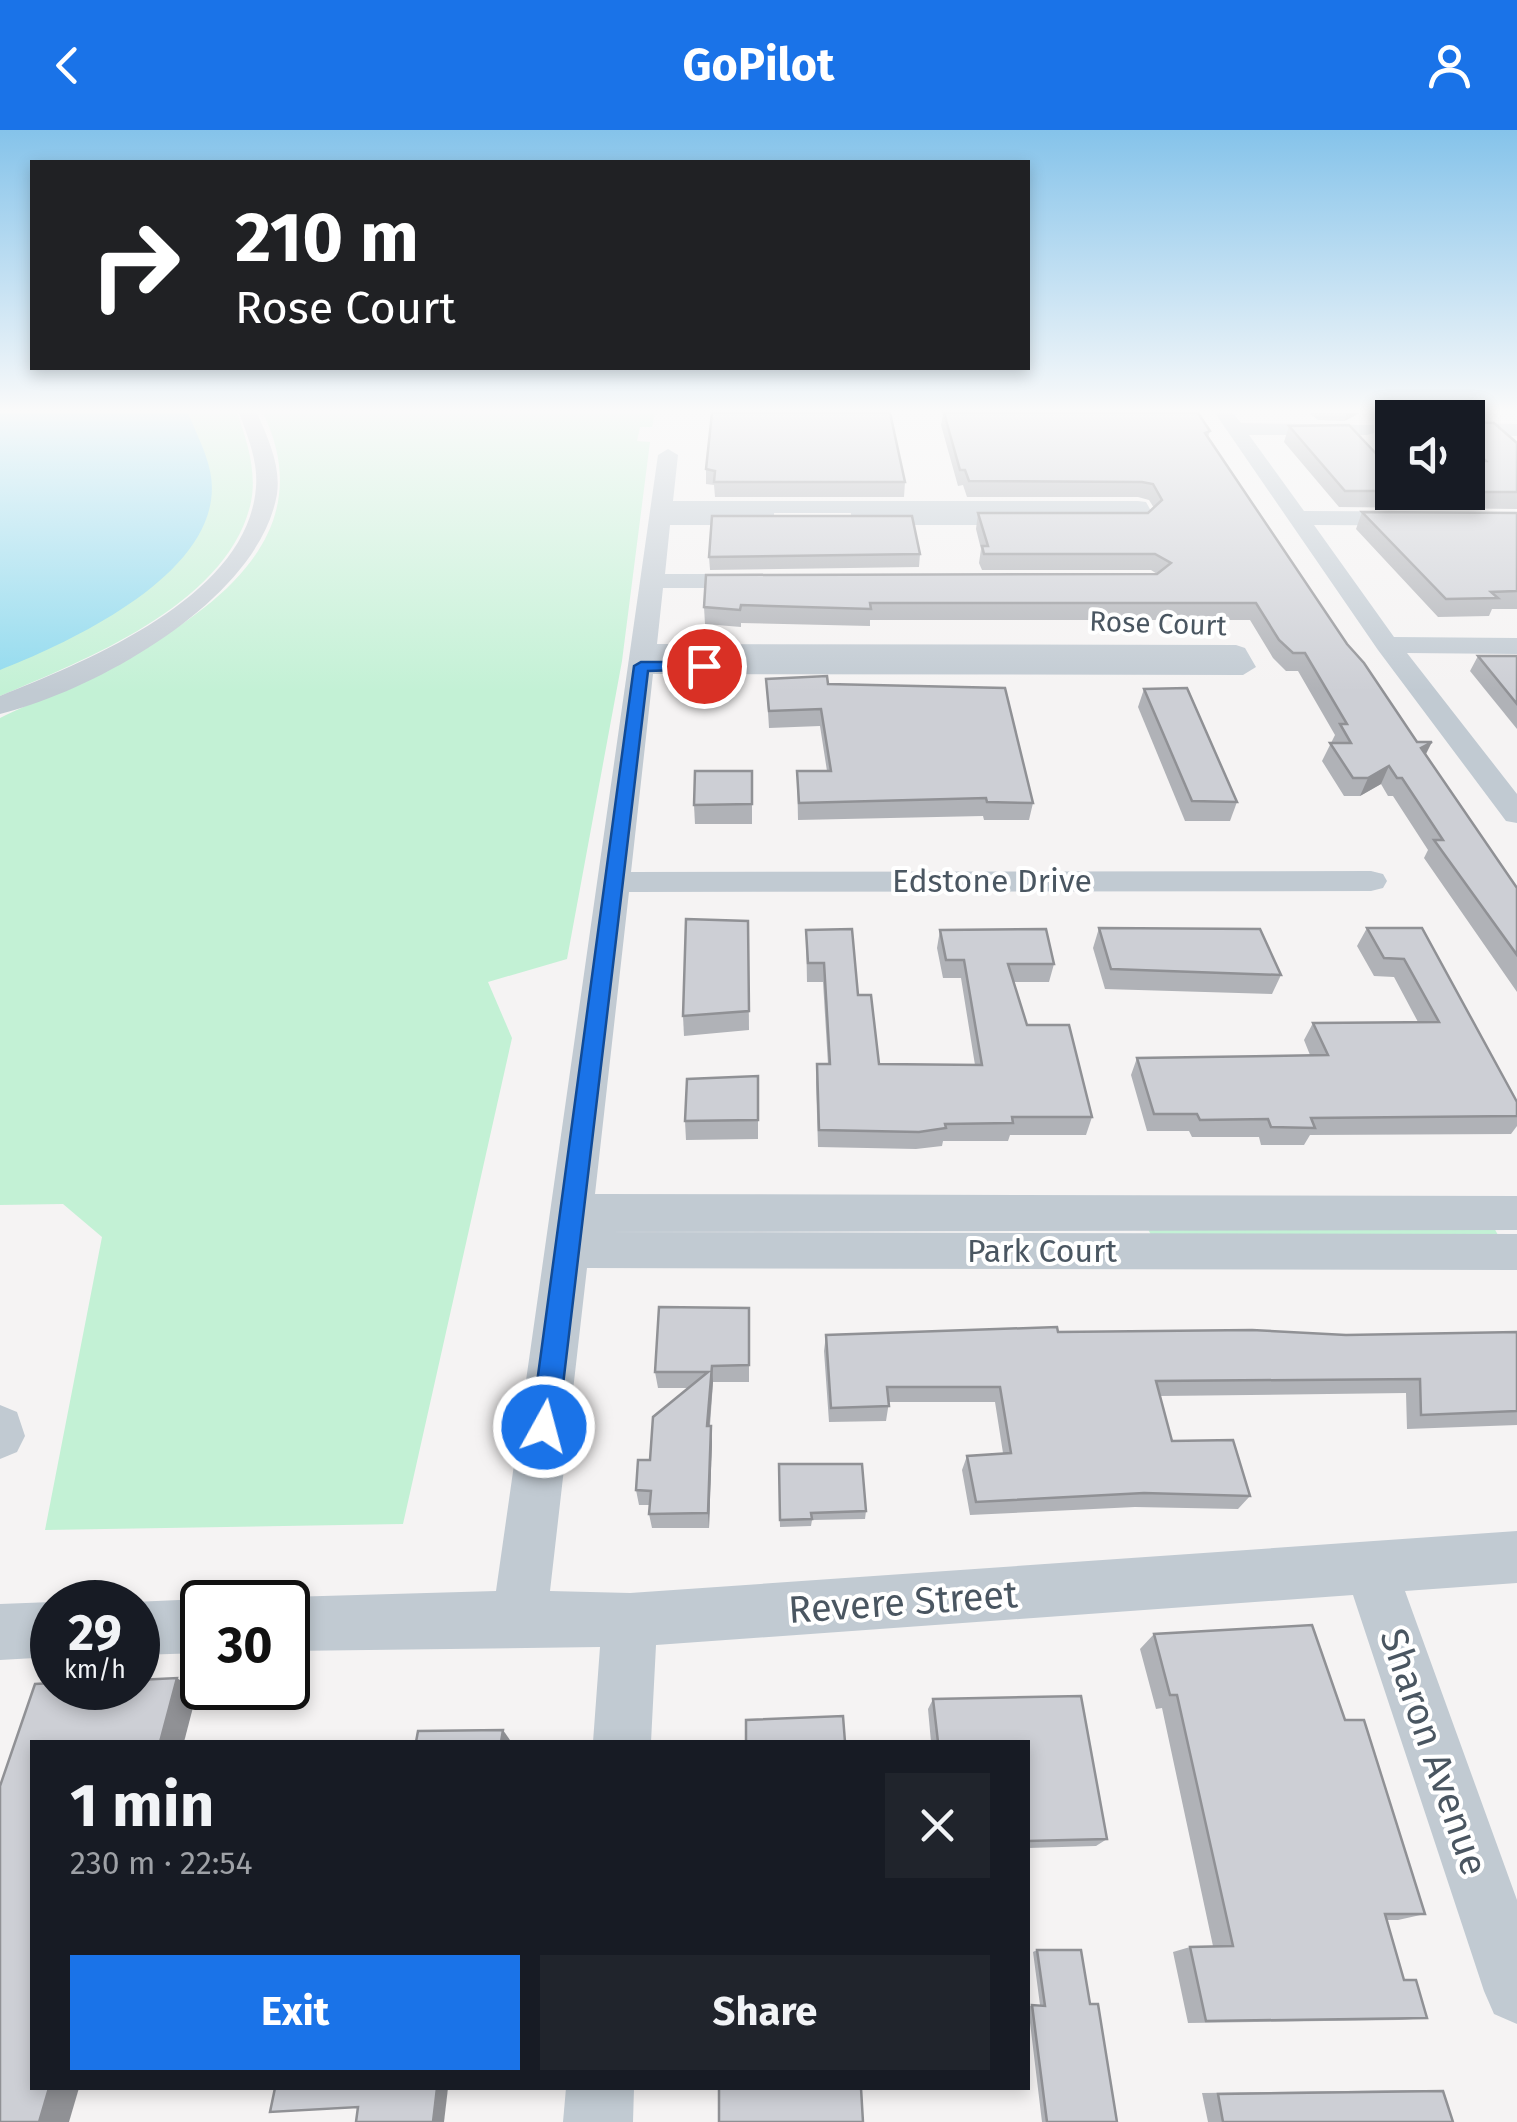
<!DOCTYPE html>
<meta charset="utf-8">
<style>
body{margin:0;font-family:"Fira Sans",sans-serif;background:#20242c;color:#f1f3f6;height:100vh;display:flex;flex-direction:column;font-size:38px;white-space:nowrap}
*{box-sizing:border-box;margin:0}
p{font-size:32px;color:#9ea1a6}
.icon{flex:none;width:55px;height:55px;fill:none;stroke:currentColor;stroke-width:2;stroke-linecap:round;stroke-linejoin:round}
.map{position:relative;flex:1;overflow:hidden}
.details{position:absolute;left:30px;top:1610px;width:1000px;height:350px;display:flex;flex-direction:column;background:#171b24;border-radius:0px;box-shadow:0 5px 15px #0003}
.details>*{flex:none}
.guide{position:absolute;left:30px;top:30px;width:1000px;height:210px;border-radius:0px;box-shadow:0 5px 15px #0003;background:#202124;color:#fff;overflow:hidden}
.controls{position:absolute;left:1375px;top:270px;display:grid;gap:20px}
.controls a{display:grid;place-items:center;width:110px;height:110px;border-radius:0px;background:#171b24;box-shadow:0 5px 15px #0003;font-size:50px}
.speed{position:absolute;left:30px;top:1450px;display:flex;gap:20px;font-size:50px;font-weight:700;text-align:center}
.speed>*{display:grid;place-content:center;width:130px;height:130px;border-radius:50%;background:#171b24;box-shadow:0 5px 15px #0003;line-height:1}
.speed small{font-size:25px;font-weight:400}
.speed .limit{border:5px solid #111;border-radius:15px;background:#fff;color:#111}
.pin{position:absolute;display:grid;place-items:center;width:85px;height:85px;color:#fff;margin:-42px;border:5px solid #fff;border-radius:50%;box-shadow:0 2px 10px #0007}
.me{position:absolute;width:110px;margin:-55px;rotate:7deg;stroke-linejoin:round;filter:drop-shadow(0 0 8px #0008)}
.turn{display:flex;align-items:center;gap:35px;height:210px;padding:0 40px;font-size:45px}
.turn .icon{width:130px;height:130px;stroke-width:2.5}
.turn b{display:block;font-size:70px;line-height:85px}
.round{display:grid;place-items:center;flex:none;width:105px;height:105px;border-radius:0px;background:#20242c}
.overview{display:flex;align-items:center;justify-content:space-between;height:170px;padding:0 40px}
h1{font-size:60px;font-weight:700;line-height:75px}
.cta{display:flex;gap:20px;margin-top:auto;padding:20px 40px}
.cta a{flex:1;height:115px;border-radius:0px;background:#1a73e8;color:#fff;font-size:40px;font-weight:700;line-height:115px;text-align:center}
.cta a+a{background:#20242c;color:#f1f3f6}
header{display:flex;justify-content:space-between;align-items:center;height:130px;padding:0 40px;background:#1a73e8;color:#fff;font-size:45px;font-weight:700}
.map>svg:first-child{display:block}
.green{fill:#c3f1d5}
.water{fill:#90daee}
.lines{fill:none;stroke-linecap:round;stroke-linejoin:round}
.minor{fill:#c1cad2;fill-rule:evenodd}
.wall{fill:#b0b2b7}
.shaded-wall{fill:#909195}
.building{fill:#cdcfd5;stroke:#909195;stroke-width:2.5}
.route{fill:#1a73e8;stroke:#114b97;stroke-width:2.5}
.labels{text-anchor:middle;stroke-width:8;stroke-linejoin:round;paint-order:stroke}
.far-street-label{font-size:28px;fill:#4a5661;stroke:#fff}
.street-label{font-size:32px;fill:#4a5661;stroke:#fff}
.near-street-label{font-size:38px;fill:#4a5661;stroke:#fff}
</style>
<header><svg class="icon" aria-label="back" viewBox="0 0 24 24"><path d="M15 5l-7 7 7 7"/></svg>GoPilot<svg class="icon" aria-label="person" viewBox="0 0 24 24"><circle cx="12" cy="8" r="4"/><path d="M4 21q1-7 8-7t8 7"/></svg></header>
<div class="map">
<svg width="1517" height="1992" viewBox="0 0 1517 1992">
<rect width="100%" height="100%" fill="#f5f3f3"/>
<g class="green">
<path d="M0,283H237C247,310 257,342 251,372C229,474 85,530 0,566Z"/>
<path d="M263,283H655L652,297H640L637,311L650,312L622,531L567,829L488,852L512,908L403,1394L45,1400L102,1107L63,1074L0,1075V588C114,534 344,449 263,283Z"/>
<polygon points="1493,1096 1498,1105 1151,1105 1147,1097"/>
</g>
<path class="water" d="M0,283H188C195,301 206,321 210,341C231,439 71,512 0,540Z"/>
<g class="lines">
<g class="minor">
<path d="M239,283H257C268,308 281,336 277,364C259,470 96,560 0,584V566C87,531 248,467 256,357C258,331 248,307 239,283Z"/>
<polygon points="1215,283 1233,283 1241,293 1374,295 1374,303 1367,305 1249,305 1304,381 1517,382 1517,396 1314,395 1394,507 1517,508 1517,524 1407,523 1517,664 1517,693 1506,691 1378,520"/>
<polygon points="1468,293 1517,294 1517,306 1468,305"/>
<path d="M668,319L678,325L673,371H1138L1146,372L1155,388C1141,399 1109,396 1091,393V383H1039V393L1031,395H859L851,393V383H774V393L766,395H670L665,444H758L770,451L758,458H663L657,514L1236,515L1245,518L1256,537L1243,545L653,544L631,742L1371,741L1383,744L1387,751L1383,758L1371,761L629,762L595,1064L1517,1066V1100L591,1102L1517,1104V1140L587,1138L550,1461L630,1463L1517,1401V1453L1405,1461L1517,1770V1894L1494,1884L1484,1861L1353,1465L656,1515L651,1612H593L600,1517L288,1521V1472H274L288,1467L496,1461L658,325Z"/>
<polygon points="0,1275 17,1282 25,1306 17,1322 0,1329"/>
<polygon points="202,1469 212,1472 202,1472 202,1523 138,1525 138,1472 133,1472"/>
<polygon points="52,1472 52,1527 0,1530 0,1474"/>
<polygon points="566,1958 634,1958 633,1992 563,1992"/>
</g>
</g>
<g class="wall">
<polygon points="943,283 1198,283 1210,301 1208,307 1347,514 1517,758 1517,862 1424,728 1428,720 1393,666 1388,666 1381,654 1360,666 1344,666 1322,631 1335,605 1298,541 1286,541 1273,528 1250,490 870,490 870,496 741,493 741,497 705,494 704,477 1157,444 1151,440 982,440 979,433 981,419 976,399 978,383 1148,383 1154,378 1149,370 1138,367 967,367 963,355 958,356 941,295"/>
<polygon points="1309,283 1360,283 1344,291 1318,290"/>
<polygon points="1413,283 1472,283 1472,292 1517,313 1517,379 1339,377 1284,312 1289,296 1384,332 1392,332 1392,362 1468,362 1468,288 1418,288"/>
<polygon points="706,339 905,352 904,367 715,367 714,355 706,354"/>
<polygon points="1362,382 1517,383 1517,479 1492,479 1489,486 1438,487 1356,399"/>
<polygon points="920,424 919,437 710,440 709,427"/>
<polygon points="1478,526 1517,526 1517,599 1470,541"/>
<polygon points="766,549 828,554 1033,673 1029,690 984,690 983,686 798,690 797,641 827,641 820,596 769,598"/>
<polygon points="1144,559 1237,672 1230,691 1185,691 1138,577"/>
<polygon points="752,641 752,694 695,694 694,675"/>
<polygon points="748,791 749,900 684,906 683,886"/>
<polygon points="1099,798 1281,845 1272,864 1105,859 1093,818"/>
<polygon points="1367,798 1422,798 1517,972 1517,996 1511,1004 1310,1005 1304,1015 1261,1015 1259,1007 1192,1007 1189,1001 1147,1001 1131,945 1137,928 1310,925 1304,910 1313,893 1418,892 1394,847 1374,846 1357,816"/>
<polygon points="806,800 858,865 879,934 975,935 961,848 943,848 937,818 940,800 1054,834 1049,852 1014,852 1027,895 1092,987 1086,1005 1010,1005 1008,1011 943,1011 942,1016 916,1019 818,1017 816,952 817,934 828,934 823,852 807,852"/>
<polygon points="758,946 758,1009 686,1010 685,991"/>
<polygon points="749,1178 749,1252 713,1252 710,1296 712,1312 709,1398 652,1398 649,1384 650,1375 639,1375 636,1360 650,1330 688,1258 658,1258 655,1242"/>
<polygon points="1058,1202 1346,1205 1517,1202 1517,1295 1407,1299 1406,1263 1160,1266 1172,1311 1250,1366 1238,1379 1135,1377 970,1385 962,1340 967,1326 1003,1323 995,1272 889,1272 886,1291 829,1292 824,1221 826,1205"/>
<polygon points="779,1334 866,1381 865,1389 812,1390 811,1396 780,1397"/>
<polygon points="1154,1504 1345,1590 1425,1784 1398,1790 1386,1790 1404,1850 1427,1888 1399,1890 1188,1893 1173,1822 1190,1817 1213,1816 1162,1578 1156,1579 1140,1519"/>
<polygon points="1081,1566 1107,1709 1096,1716 1028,1718 1028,1612 931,1612 928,1579 933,1569"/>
<polygon points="1037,1820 1090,1874 1117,1992 1042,1992 1028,1876 1040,1875 1033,1822"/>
<polygon points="1420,1960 1443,1961 1453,1992 1208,1992 1202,1963"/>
</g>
<g class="shaded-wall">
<polygon points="1347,283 1360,283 1344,291"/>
<polygon points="1432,612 1423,630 1421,618"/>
<polygon points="1389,636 1381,654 1360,666 1368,648"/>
<polygon points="712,1236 713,1252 708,1312 707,1296"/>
<polygon points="711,1296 712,1312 709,1398 708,1383"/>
<polygon points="177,1548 197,1562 184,1612 160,1612"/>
<polygon points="503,1600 510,1610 510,1612 501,1612"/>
<polygon points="49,1958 79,1958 69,1992 39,1992"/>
<polygon points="437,1958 448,1958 444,1992 433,1992"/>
</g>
<g class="building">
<polygon points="712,283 890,283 905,352 714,352 715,341 706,339"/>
<polygon points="944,283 1198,283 1210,301 1205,303 1347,514 1364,533 1417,612 1432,612 1421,618 1517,758 1517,825 1434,710 1443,710 1402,648 1397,648 1389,636 1368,648 1353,648 1330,613 1351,613 1340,594 1347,594 1305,523 1293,523 1279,510 1256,473 870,473 871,479 741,475 740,480 704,477 706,445 1157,444 1171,433 1155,424 984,424 982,416 988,416 978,383 1148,383 1162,370 1153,354 1142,352 969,351 965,340 960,340"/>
<polygon points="1436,283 1472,283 1472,292 1494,293 1517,313 1517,362 1468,362 1468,331 1486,331 1468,313 1468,288 1440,288"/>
<polygon points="1349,295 1384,332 1392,332 1392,361 1345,361 1289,296"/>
<polygon points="1362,382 1517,383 1517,461 1491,462 1498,468 1446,469"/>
<polygon points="712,386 912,386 920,424 709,427"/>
<polygon points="1478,526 1517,526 1517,574"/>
<polygon points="827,546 828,554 1005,558 1033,673 987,672 986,668 799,673 797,641 831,641 821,579 769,581 766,549"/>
<polygon points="1187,558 1237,672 1192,671 1144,559"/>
<polygon points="695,641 752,641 752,674 694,675"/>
<polygon points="686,789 748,791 749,881 683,886"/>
<polygon points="1099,798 1260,799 1281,845 1111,839"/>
<polygon points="1367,798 1422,798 1517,972 1517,986 1311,988 1315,998 1271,997 1268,989 1200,990 1197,984 1154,984 1137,928 1328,925 1313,893 1439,892 1404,829 1384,828"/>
<polygon points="852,799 858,865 871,865 879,934 982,935 964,830 946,830 940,800 1046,799 1054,834 1008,834 1027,895 1069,895 1092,987 1012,987 1013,993 945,994 946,998 919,1002 819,1000 817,934 830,934 824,833 808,833 806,800"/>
<polygon points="758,946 758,990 685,991 687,949"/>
<polygon points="659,1177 749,1178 749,1235 712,1236 707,1296 711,1296 708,1383 649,1384 651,1361 636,1360 638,1330 650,1330 653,1287 708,1242 655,1242"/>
<polygon points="1057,1197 1058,1202 1252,1200 1346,1205 1517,1202 1517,1281 1421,1285 1420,1249 1156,1251 1172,1311 1233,1310 1250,1366 1144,1363 976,1372 967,1326 1011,1323 1000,1257 887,1257 889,1276 831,1278 826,1205"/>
<polygon points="779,1334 862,1334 866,1381 811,1383 812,1389 780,1390"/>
<polygon points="1312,1495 1345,1590 1364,1590 1425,1784 1385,1784 1404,1850 1416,1850 1427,1888 1206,1891 1190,1817 1233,1816 1177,1565 1170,1565 1154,1504"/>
<polygon points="177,1548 160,1612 32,1612 32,1958 49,1958 39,1992 0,1992 0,1656 35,1554 52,1553 52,1558 138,1558 138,1550"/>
<polygon points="1081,1566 1107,1709 1028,1711 1028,1612 938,1612 933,1569"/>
<polygon points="843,1586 845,1612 746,1612 746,1590"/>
<polygon points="503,1600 501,1612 416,1612 418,1601"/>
<polygon points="1037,1820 1081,1820 1090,1874 1098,1874 1117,1992 1047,1992 1032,1875 1045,1876"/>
<polygon points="275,1958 437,1958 433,1992 356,1992 358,1977 270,1982"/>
<polygon points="719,1958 861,1958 863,1992 719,1992"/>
<polygon points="1443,1961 1453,1992 1223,1992 1218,1964"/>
</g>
<linearGradient id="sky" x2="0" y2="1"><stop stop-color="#85c3ea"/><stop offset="0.5" stop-color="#fafafa"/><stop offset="1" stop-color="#fafafa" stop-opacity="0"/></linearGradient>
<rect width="1517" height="562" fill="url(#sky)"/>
<polygon class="route" points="704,532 709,533 709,539 648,541 558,1297 554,1306 544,1310 535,1306 531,1297 634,536 641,532"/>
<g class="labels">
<g class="far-street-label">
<text transform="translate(1158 493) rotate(2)" y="10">Rose Court</text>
</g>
<g class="street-label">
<text x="992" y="762">Edstone Drive</text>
<text x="1042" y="1132">Park Court</text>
</g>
<g class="near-street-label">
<text transform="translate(903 1472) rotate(-4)" y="13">Revere Street</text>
<text transform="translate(1434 1622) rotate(71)" y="13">Sharon Avenue</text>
</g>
</g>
</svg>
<div class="controls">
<a><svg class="icon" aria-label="sound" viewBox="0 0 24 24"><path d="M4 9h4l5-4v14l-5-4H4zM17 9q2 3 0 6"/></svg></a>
</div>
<div class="speed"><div>29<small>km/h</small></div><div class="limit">30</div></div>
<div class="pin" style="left:704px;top:536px;background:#d93025"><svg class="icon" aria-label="arrive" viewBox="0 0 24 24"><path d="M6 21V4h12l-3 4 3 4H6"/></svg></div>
<svg class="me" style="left:544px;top:1297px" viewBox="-20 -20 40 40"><circle r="17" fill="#1a73e8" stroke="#fff" stroke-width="3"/><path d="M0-11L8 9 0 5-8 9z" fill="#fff"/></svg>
<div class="guide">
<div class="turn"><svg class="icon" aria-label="right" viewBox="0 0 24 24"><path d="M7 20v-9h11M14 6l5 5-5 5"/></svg><div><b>210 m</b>Rose Court</div></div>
</div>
<section class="details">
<div class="overview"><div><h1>1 min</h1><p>230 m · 22:54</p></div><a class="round"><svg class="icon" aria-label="close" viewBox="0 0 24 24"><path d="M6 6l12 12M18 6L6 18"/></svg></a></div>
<div class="cta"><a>Exit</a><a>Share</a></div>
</section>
</div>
